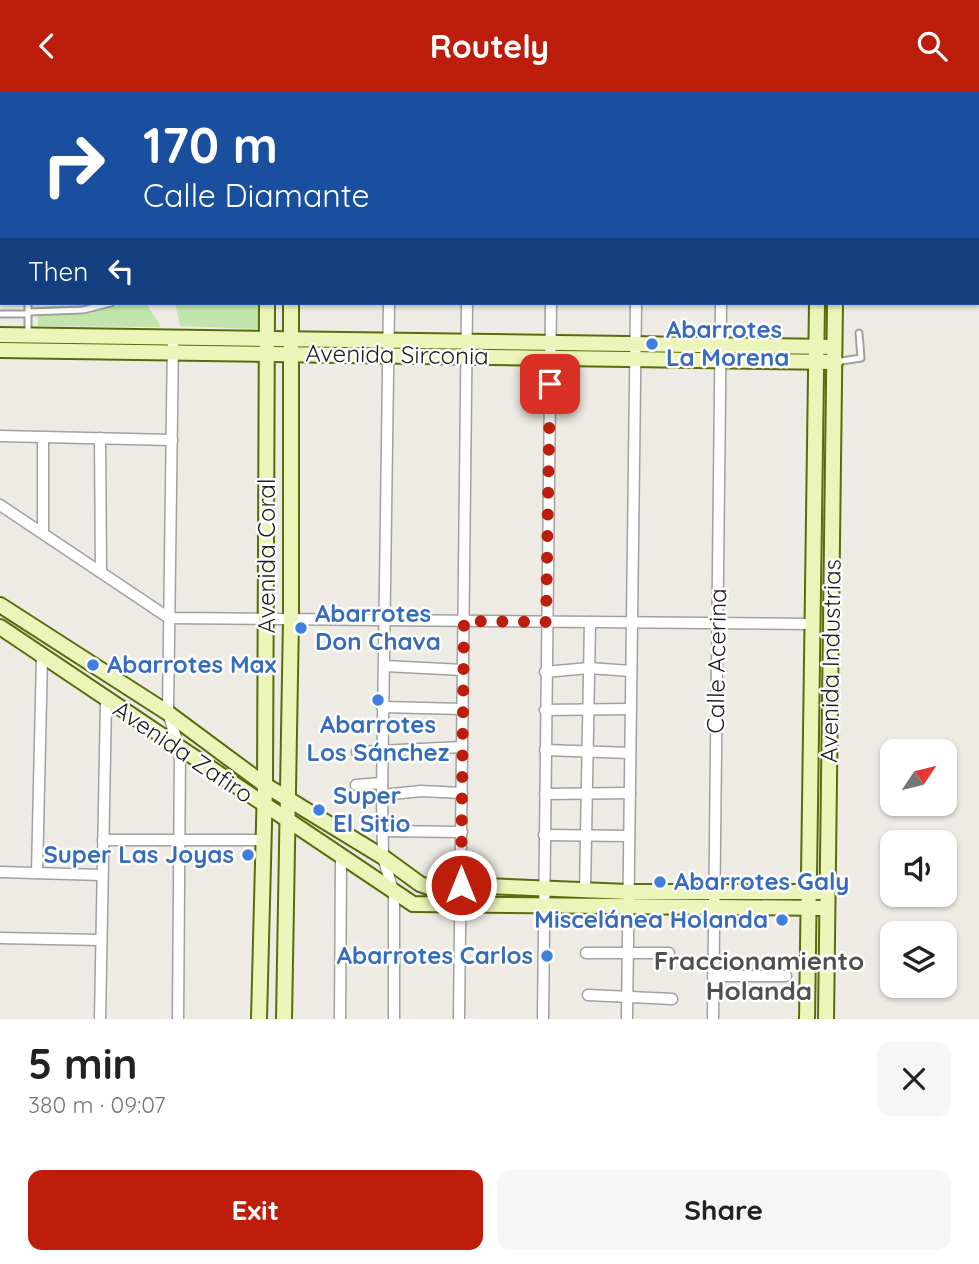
<!DOCTYPE html>
<meta charset="utf-8">
<style>
body{margin:0;font-family:Quicksand,sans-serif;background:#f6f6f6;color:#222;height:100vh;display:flex;flex-direction:column;font-size:26px;white-space:nowrap}
*{box-sizing:border-box;margin:0}
p{font-size:23px;color:#767676}
.icon{flex:none;width:38px;height:38px;fill:none;stroke:currentColor;stroke-width:2;stroke-linecap:round;stroke-linejoin:round}
.map{position:relative;height:928px;overflow:hidden}
.panel{display:flex;flex-direction:column;background:#fff;flex:1}
.panel>*{flex:none}
.banner{position:absolute;left:0px;top:0px;width:980px;height:214px;box-shadow:0 2px 5px #0004;background:#1a4fa0;color:#fff;overflow:hidden}
.needle{width:46px;rotate:55deg}
.controls{position:absolute;left:880px;top:648px;display:grid;gap:14px}
.controls a{display:grid;place-items:center;width:77px;height:77px;border-radius:14px;background:#fff;box-shadow:0 2px 5px #0004;font-size:35px}
.pin{position:absolute;display:grid;place-items:center;width:60px;height:60px;color:#fff;margin:-30px;border-radius:14px;box-shadow:0 4px 10px #0006}
.me{position:absolute;width:77px;margin:-38px;rotate:0deg;stroke-linejoin:round;filter:drop-shadow(0 0 5px #0008)}
.turn{display:flex;align-items:center;gap:24px;height:147px;padding:0 28px;font-size:32px}
.turn .icon{width:91px;height:91px;stroke-width:2.5}
.turn b{display:block;font-size:49px;line-height:60px}
.then{display:flex;align-items:center;height:66px;padding:0 28px;background:#0003;gap:14px;font-size:26px}
.round{display:grid;place-items:center;flex:none;width:74px;height:74px;border-radius:14px;background:#f6f6f6}
.headline{display:flex;align-items:center;justify-content:space-between;height:119px;padding:0 28px}
h1{font-size:42px;font-weight:700;line-height:52px}
.action{display:flex;gap:14px;margin-top:auto;padding:14px 28px}
.action a{flex:1;height:80px;border-radius:14px;background:#bd1e0c;color:#fff;font-size:28px;font-weight:700;line-height:80px;text-align:center}
.action a+a{background:#f6f6f6;color:#222}
header{display:flex;justify-content:space-between;align-items:center;height:91px;padding:0 28px;background:#bd1e0c;color:#fff;font-size:32px;font-weight:700}
.map>svg:first-child{display:block}
.grass{fill:#c2e5ab}
.pitch{fill:#85d8c1}
.lines{fill:none;stroke-linecap:round;stroke-linejoin:round}
.lane-casing{stroke:#a1a1a1;stroke-width:9}
.street-casing{stroke:#a1a1a1;stroke-width:13}
.secondary-casing{stroke:#586c0b;stroke-width:18}
.lane{stroke:#fff;stroke-width:5}
.street{stroke:#fff;stroke-width:10}
.secondary{stroke:#ecf5b9;stroke-width:14}
.route{stroke:#bd1e0c;stroke-width:12;stroke-dasharray:0 21.6}
.shop-dot{fill:#3f7fe0;stroke:#fff;stroke-width:2.5}
.labels{text-anchor:middle;stroke-width:5;stroke-linejoin:round;paint-order:stroke}
.shop-label{font-size:24px;font-weight:bold;fill:#366cbe;stroke:#fff;text-anchor:start}
.street-label{font-size:24px;fill:#1d1d1d;stroke:#fff}
.neighbourhood-label{font-size:26px;font-weight:bold;fill:#505050;stroke:#fff}
</style>
<header><svg class="icon" aria-label="back" viewBox="0 0 24 24"><path d="M15 5l-7 7 7 7"/></svg>Routely<svg class="icon" aria-label="search" viewBox="0 0 24 24"><circle cx="10" cy="10" r="6"/><path d="M15 15l6 6"/></svg></header>
<div class="map">
<svg width="979" height="928" viewBox="0 0 979 928">
<rect width="100%" height="100%" fill="#edebe3"/>
<g class="grass">
<polygon points="129,212 146,212 161,236 38,235 38,224 68,224"/>
<polygon points="175,212 260,212 259,238 180,235"/>
</g>
<polygon class="pitch" points="0,0 195,0 195,2 2,2 2,124"/>
<g class="lines">
<defs>
<g id="lane">
<polyline points="240,0 240,2"/>
<polyline points="978,67 979,67"/>
<polyline points="978,148 979,148"/>
<polyline points="0,183 2,183"/>
<polyline points="28,212 28,243"/>
<polyline points="28,221 83,219 111,212"/>
<polyline points="0,223 27,223"/>
<polyline points="835,271 861,267 859,242"/>
</g>
<g id="street">
<polyline points="395,2 395,0"/>
<polyline points="470,2 470,0"/>
<polyline points="553,2 553,0"/>
<polyline points="638,2 638,0"/>
<polyline points="724,2 724,0"/>
<polyline points="389,212 382,704 383,766 394,803 394,928"/>
<polyline points="173,246 168,622 180,659 178,928"/>
<polyline points="0,345 172,349"/>
<polyline points="100,347 101,481"/>
<polyline points="0,414 169,527 813,533"/>
<polyline points="43,442 43,348"/>
<polyline points="385,575 463,579"/>
<polyline points="545,581 589,577 631,580"/>
<polyline points="382,616 463,618"/>
<polyline points="545,619 631,618"/>
<polyline points="545,659 630,662"/>
<polyline points="357,661 462,656"/>
<polyline points="356,694 382,692"/>
<polyline points="545,703 630,702"/>
<polyline points="382,704 421,700 462,702"/>
<polyline points="382,740 462,741"/>
<polyline points="544,744 629,745"/>
<polyline points="103,749 261,749"/>
<polyline points="0,781 102,784"/>
<polyline points="37,782 42,565"/>
<polyline points="585,799 590,531"/>
<polyline points="0,847 100,849"/>
<polyline points="586,862 669,862"/>
<polyline points="713,885 786,885"/>
<polyline points="588,904 672,908"/>
<polyline points="100,928 106,609"/>
<polyline points="340,928 341,766"/>
<polyline points="459,928 467,212"/>
<polyline points="543,928 551,212"/>
<polyline points="627,928 636,212"/>
<polyline points="713,928 721,212"/>
</g>
<g id="secondary">
<polyline points="271,2 271,0"/>
<polyline points="294,2 294,0"/>
<polyline points="818,2 818,0"/>
<polyline points="838,2 838,0"/>
<polyline points="0,244 834,256"/>
<polyline points="0,259 835,271"/>
<polyline points="0,514 168,622 265,694 383,766 420,793 431,797 461,794 628,801 827,801"/>
<polyline points="0,536 413,813 827,817"/>
<polyline points="259,928 265,694 267,212"/>
<polyline points="284,928 291,528 291,212"/>
<polyline points="807,928 817,212"/>
<polyline points="826,928 835,212"/>
</g>
</defs>
<use href="#lane" class="lane-casing"/>
<use href="#street" class="street-casing"/>
<use href="#secondary" class="secondary-casing"/>
<use href="#lane" class="lane"/>
<use href="#street" class="street"/>
<use href="#secondary" class="secondary"/>
</g>
<g class="lines">
<polyline class="route" points="461,794 464,530 546,531 550,293"/>
</g>
<g class="shop-dot">
<circle cx="652" cy="253" r="7"/>
<circle cx="301" cy="537" r="7"/>
<circle cx="93" cy="574" r="7"/>
<circle cx="378" cy="609" r="7"/>
<circle cx="319" cy="719" r="7"/>
<circle cx="248" cy="764" r="7"/>
<circle cx="660" cy="791" r="7"/>
<circle cx="782" cy="829" r="7"/>
<circle cx="547" cy="865" r="7"/>
</g>
<g class="labels">
<g class="shop-label">
<text x="666" y="247">Abarrotes<tspan x="666" dy="28">La Morena</tspan></text>
<text x="315" y="531">Abarrotes<tspan x="315" dy="28">Don Chava</tspan></text>
<text x="107" y="582">Abarrotes Max</text>
<text x="378" y="642" text-anchor="middle">Abarrotes<tspan x="378" dy="28">Los Sánchez</tspan></text>
<text x="333" y="713">Super<tspan x="333" dy="28">El Sitio</tspan></text>
<text x="234" y="772" text-anchor="end">Super Las Joyas</text>
<text x="674" y="799">Abarrotes Galy</text>
<text x="768" y="837" text-anchor="end">Miscelánea Holanda</text>
<text x="533" y="873" text-anchor="end">Abarrotes Carlos</text>
</g>
<g class="street-label">
<text transform="translate(397 264) rotate(1)" y="8">Avenida Sirconia</text>
<text transform="translate(267 465) rotate(-90)" y="8">Avenida Coral</text>
<text transform="translate(717 570) rotate(-89)" y="8">Calle Acerina</text>
<text transform="translate(831 570) rotate(-89)" y="8">Avenida Industrias</text>
<text transform="translate(183 661) rotate(34)" y="8">Avenida Zafiro</text>
</g>
<g class="neighbourhood-label">
<text x="759" y="879">Fraccionamiento<tspan x="759" dy="30">Holanda</tspan></text>
</g>
</g>
</svg>
<div class="controls">
<a><svg class="needle" viewBox="-14 -14 28 28"><path d="M0-13l5 13h-10z" fill="#e53935"/><path d="M0 13l5-13h-10z" fill="#767676"/></svg></a>
<a><svg class="icon" aria-label="sound" viewBox="0 0 24 24"><path d="M4 9h4l5-4v14l-5-4H4zM17 9q2 3 0 6"/></svg></a>
<a><svg class="icon" aria-label="layers" viewBox="0 0 24 24"><path d="M12 4l9 5-9 5-9-5zM3 14l9 5 9-5"/></svg></a>
</div>
<div class="pin" style="left:550px;top:293px;background:#d93025"><svg class="icon" aria-label="arrive" viewBox="0 0 24 24"><path d="M6 21V4h12l-3 4 3 4H6"/></svg></div>
<svg class="me" style="left:461px;top:794px" viewBox="-20 -20 40 40"><circle r="17" fill="#bd1e0c" stroke="#fff" stroke-width="3"/><path d="M0-11L8 9 0 5-8 9z" fill="#fff"/></svg>
<div class="banner">
<div class="turn"><svg class="icon" aria-label="right" viewBox="0 0 24 24"><path d="M7 20v-9h11M14 6l5 5-5 5"/></svg><div><b>170 m</b>Calle Diamante</div></div>
<div class="then">Then<svg class="icon" aria-label="left" viewBox="0 0 24 24"><path d="M17 20v-9H6M10 6l-5 5 5 5"/></svg></div>
</div>
</div>
<section class="panel">
<div class="headline"><div><h1>5 min</h1><p>380 m · 09:07</p></div><a class="round"><svg class="icon" aria-label="close" viewBox="0 0 24 24"><path d="M6 6l12 12M18 6L6 18"/></svg></a></div>
<div class="action"><a>Exit</a><a>Share</a></div>
</section>
